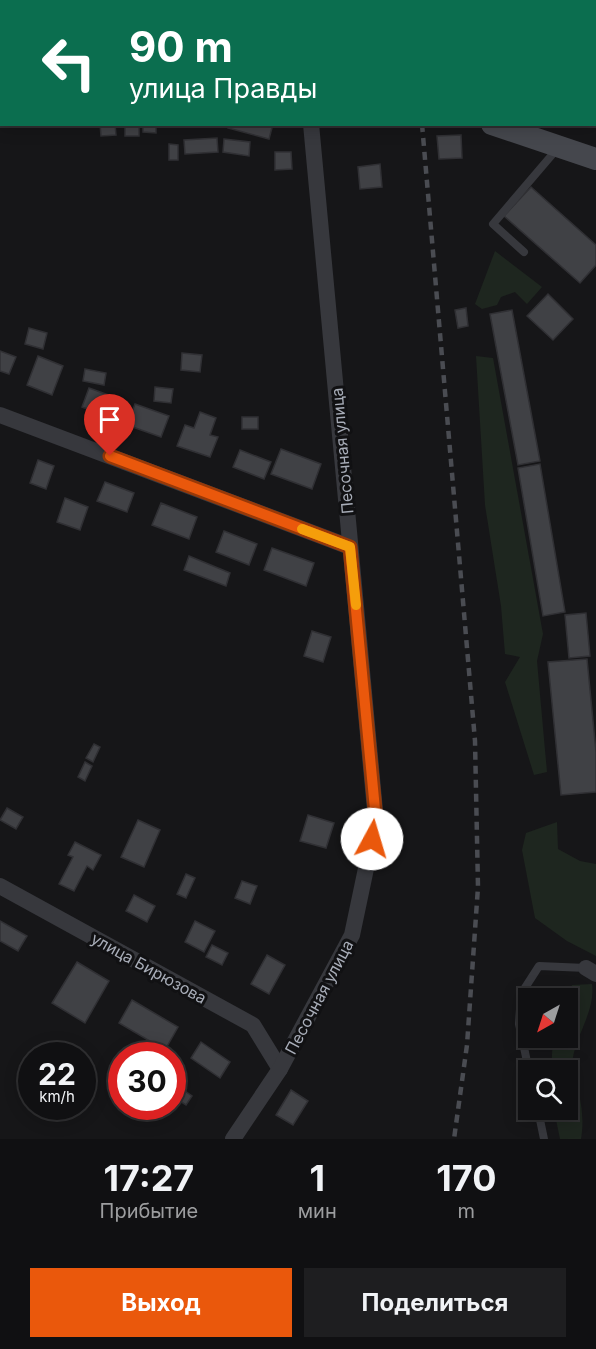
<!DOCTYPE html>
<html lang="ru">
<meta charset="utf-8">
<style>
body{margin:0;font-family:Inter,sans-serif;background:#1e1e20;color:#f1f3f6;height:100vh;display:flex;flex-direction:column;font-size:22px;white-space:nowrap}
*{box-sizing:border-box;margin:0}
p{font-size:20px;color:#9c9d9f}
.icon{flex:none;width:33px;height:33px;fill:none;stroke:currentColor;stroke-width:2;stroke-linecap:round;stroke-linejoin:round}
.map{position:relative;height:1139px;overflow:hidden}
.sheet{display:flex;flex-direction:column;background:#101012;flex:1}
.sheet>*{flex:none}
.hud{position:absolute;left:0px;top:0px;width:597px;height:126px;box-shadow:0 3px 15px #0003,0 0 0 2px #303032;background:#0b6e4f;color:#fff;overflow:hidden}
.needle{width:39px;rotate:219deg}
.tools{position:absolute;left:518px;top:988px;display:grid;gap:12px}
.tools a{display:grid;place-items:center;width:60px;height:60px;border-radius:0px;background:#101012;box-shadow:0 3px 15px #0003,0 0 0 2px #303032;font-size:30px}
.speed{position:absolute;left:18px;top:1042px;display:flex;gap:12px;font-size:30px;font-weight:700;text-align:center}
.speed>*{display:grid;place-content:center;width:78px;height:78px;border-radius:50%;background:#101012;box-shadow:0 3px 15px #0003,0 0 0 2px #303032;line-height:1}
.speed small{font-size:15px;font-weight:400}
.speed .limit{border:9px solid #d22;background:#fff;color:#111}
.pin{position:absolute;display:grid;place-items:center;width:51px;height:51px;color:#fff;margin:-62px -26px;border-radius:50% 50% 50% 0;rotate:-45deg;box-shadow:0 0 6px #0007}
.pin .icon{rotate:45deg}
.me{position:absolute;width:66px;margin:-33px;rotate:6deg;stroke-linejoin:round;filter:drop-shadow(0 0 4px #0008)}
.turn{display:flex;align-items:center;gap:21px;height:126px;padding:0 30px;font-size:27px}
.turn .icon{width:78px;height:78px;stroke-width:2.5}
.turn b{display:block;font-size:42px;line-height:51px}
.eta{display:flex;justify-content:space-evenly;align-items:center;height:102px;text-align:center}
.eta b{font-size:36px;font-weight:700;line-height:42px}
.cta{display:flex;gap:12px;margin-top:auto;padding:12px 30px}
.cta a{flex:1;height:69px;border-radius:0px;background:#ea580c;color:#fff;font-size:24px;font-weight:700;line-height:69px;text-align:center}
.cta a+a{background:#1e1e20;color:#f1f3f6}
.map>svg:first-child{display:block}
.green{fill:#1e261f}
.building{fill:#404145;stroke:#303034;stroke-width:1.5}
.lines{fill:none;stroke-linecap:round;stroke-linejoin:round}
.lane{stroke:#37383d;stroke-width:8}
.street{stroke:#37383d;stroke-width:16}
.secondary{stroke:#45474d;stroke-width:22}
.rail{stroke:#4a4c52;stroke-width:4.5;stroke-dasharray:8 6;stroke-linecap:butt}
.route-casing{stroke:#983908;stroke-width:15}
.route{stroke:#ea580c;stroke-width:10}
.slow{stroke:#f59e0b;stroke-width:10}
.labels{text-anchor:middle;stroke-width:6;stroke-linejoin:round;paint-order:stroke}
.street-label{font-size:16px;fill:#a8adb8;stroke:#111113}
</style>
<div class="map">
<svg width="596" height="1139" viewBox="0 0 596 1139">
<rect width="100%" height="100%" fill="#161618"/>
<g class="green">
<polygon points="495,251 542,287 527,304 515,292 501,297 497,305 482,309 475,304"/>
<polygon points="476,356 493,358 543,634 537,661 547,772 534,775 505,682 520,657 505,654 501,606 485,505"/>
<polygon points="557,822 558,849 580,861 596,864 596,956 567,941 535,918 522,850 526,833"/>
<path d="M592,984C596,1012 573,1038 572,1066C572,1073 577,1082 578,1089C582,1106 584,1122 581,1139H560L554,1110H567V1071H551L553,1038H567V999L572,985Z"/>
</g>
<g class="building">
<polygon points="100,124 115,124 116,135 101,136"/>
<rect x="125" y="124" width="14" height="12"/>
<polygon points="143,124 156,124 156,133 143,132"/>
<polygon points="229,124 273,124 269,139 228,128"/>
<polygon points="461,135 462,158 439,159 437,136"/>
<polygon points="217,138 218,152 185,154 184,140"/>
<polygon points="224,139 250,142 249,156 223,152"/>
<polygon points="169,144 178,145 178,160 169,160"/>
<polygon points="275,152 291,152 292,169 275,170"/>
<polygon points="380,164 382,187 360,189 358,167"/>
<polygon points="531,187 596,245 596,265 580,283 504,216"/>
<polygon points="548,294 573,319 553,340 527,316"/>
<polygon points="466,308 468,326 458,328 455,310"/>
<polygon points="512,310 540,461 518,465 490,314"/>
<polygon points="29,328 47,333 43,349 25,344"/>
<polygon points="0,351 16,357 9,374 0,371"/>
<polygon points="182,353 202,355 200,372 181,370"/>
<polygon points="38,356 63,366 52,395 27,385"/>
<polygon points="85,369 106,373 104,385 83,381"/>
<polygon points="155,387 173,389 171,403 154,401"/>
<polygon points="89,388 117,398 110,418 82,407"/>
<polygon points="135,404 169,416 161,437 127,425"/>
<polygon points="200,412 216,418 210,435 218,437 210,457 177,446 185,425 194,428"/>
<rect x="242" y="417" width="16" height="12"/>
<polygon points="281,449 321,464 312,489 271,474"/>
<polygon points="240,450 271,462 264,479 233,467"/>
<polygon points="38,460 54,466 46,489 30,483"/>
<polygon points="540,464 565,612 543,616 518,468"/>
<polygon points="105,482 134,493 127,512 97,501"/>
<polygon points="65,498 88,507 80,530 57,522"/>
<polygon points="161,503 197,517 189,539 152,525"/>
<polygon points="224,531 257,544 249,565 216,552"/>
<polygon points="272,548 314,563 306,586 264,570"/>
<polygon points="189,556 230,573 226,586 184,570"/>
<polygon points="586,613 590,656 569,658 565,615"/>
<polygon points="312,631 331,637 323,662 304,656"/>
<polygon points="587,659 596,752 596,792 561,795 548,662"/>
<polygon points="94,744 100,747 93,762 86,758"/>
<polygon points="85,762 92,766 85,781 78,777"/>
<polygon points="7,808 23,817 16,829 0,820"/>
<polygon points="308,815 334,823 326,848 300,841"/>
<polygon points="138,820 160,830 144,867 121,857"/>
<polygon points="75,842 101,855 93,870 87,866 74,891 59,884 73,857 68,855"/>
<polygon points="186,874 195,878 186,898 177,894"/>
<polygon points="242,881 257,886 250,904 235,898"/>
<polygon points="134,895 155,906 147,922 126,911"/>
<polygon points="0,921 27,936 18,951 0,941"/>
<polygon points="195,921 215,931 204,952 185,942"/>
<polygon points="212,945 228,953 222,965 206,957"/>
<polygon points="267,955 285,965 269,994 251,984"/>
<polygon points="77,962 109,981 85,1023 52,1003"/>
<polygon points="132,1000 178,1027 165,1050 119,1023"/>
<polygon points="201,1042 230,1062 220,1078 191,1058"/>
<polygon points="172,1082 192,1096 186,1105 172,1096"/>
<polygon points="291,1090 308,1101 293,1125 276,1115"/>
</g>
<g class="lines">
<g class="lane">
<polyline points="390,0 390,2"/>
<polyline points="524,252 493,224 557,149"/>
<polyline points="529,1071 519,1024 521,994 539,966 586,968"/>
<polyline points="538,1110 544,1139"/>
</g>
<g class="street">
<polyline points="0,415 350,547"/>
<polyline points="0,886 253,1025 280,1069"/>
<polyline points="586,968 596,974"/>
<polyline points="233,1139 280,1069 352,935 376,821 311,124"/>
</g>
<g class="secondary">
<polyline points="34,0 39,2"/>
<polyline points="492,124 596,159"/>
</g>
<g class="rail">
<polyline points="411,0 411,2"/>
<polyline points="422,124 475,741 478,887 467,1045 454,1139"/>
</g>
</g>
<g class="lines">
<defs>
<polyline id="route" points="110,456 350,547 376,820 372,839"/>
</defs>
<use href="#route" class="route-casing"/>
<use href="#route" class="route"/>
<polyline class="slow" points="302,529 350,547 356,605"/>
</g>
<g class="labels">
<g class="street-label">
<text transform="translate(342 451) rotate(-95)" y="6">Песочная улица</text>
<text transform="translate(149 968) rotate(29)" y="6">улица Бирюзова</text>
<text transform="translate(319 997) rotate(-62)" y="6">Песочная улица</text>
</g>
</g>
</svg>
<div class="tools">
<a><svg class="needle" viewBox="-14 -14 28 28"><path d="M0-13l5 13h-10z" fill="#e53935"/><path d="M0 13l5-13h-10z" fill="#9c9d9f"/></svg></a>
<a><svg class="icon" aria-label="search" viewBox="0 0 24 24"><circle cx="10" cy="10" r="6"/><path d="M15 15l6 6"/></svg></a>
</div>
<div class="speed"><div>22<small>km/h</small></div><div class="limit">30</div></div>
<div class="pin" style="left:110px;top:456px;background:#d93025"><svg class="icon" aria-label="arrive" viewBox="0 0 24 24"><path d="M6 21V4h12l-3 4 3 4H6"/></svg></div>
<svg class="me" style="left:372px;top:839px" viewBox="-20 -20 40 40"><circle r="19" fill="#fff"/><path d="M0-13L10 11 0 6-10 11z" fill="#ea580c"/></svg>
<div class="hud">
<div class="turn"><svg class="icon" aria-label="left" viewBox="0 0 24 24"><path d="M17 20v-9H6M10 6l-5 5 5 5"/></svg><div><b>90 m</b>улица Правды</div></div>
</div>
</div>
<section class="sheet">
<div class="eta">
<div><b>17:27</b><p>Прибытие</p></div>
<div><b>1</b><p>мин</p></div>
<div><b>170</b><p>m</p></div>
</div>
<div class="cta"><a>Выход</a><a>Поделиться</a></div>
</section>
